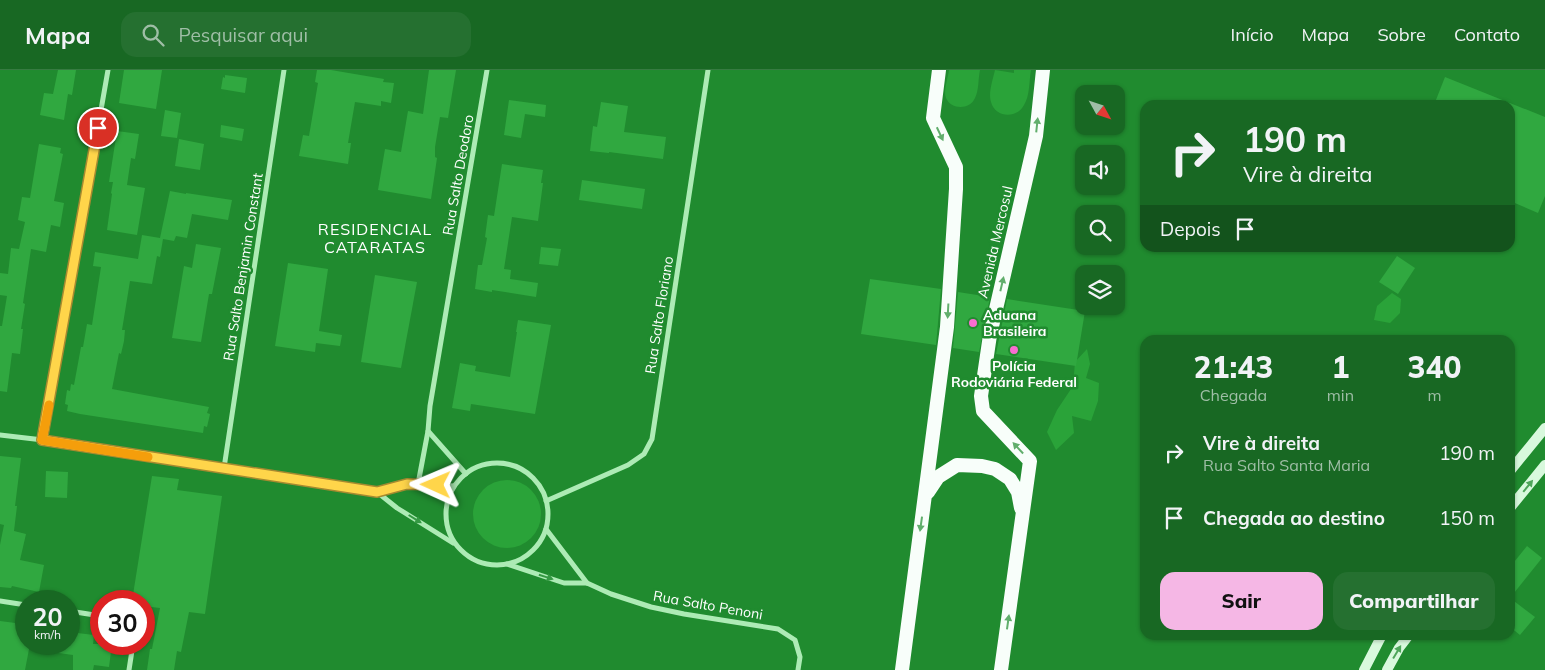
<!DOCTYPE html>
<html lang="pt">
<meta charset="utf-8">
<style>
body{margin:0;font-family:Mulish,sans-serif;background:#257030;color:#f1f3f6;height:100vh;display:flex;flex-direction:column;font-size:19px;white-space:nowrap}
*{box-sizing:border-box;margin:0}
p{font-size:16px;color:#9fbea6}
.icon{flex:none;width:28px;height:28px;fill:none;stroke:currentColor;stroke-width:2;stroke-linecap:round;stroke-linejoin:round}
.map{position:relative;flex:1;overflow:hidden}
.drawer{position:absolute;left:1140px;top:265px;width:375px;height:305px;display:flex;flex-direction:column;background:#186823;border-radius:15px;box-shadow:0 1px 4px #0004}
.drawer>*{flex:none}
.banner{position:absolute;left:1140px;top:30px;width:375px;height:152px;border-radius:15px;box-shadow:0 1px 4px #0004;background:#186823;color:#f1f3f6;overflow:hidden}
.needle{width:32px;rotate:130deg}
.tools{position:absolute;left:1075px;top:15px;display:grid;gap:10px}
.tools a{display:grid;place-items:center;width:50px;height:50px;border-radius:10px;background:#186823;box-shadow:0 1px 4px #0004;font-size:25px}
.speed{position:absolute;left:15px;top:520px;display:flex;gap:10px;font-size:25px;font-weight:700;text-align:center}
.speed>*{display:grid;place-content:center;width:65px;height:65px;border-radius:50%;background:#186823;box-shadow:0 1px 4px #0004;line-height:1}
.speed small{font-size:12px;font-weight:400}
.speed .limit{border:8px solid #d22;background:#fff;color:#111}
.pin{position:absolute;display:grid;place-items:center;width:42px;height:42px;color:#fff;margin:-21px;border:2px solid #fff;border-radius:50%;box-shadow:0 1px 5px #0007}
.me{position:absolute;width:55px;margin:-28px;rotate:271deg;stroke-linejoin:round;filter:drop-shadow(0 0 4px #0008)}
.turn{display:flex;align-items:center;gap:18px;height:105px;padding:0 20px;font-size:22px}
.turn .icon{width:65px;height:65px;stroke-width:2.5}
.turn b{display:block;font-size:35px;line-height:42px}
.then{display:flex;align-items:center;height:48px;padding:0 20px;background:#0003;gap:10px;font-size:19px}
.eta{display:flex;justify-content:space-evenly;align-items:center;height:85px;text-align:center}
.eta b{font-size:30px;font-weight:800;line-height:35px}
.button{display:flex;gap:10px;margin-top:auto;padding:10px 20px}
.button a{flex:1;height:58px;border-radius:15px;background:#f5b7e5;color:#111;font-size:20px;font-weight:800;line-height:58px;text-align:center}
.button a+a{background:#257030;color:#f1f3f6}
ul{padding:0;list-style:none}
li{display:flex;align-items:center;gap:15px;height:65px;padding:0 20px}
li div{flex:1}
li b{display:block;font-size:19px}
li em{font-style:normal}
header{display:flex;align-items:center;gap:30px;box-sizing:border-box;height:70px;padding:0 25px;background:#186823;border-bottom:1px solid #367b41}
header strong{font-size:24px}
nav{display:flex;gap:28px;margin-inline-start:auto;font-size:18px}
.search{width:350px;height:45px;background:#257030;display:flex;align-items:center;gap:12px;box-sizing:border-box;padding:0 18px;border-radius:15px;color:#9fbea6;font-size:19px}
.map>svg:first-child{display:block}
.green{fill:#2aa339}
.building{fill:#30a840}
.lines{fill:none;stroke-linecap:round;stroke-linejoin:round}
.minor{stroke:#adebb5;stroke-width:5}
.secondary{stroke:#d8f9dd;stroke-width:10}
.trunk{stroke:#f8fefa;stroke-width:14}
.oneway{fill:#61ae6c}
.oneway2{fill:#4ea65a}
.oneway3{fill:#359943}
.route-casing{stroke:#a68a30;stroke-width:12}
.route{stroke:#ffd54a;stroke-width:9}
.slow{stroke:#f59e0b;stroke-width:9}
.poi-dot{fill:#f96dd0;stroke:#208b2f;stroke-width:2}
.labels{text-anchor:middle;stroke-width:5;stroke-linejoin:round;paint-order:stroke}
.street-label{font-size:14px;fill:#fff;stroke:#208b2f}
.poi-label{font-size:14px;font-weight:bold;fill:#fff;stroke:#208b2f;text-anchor:start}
.quarter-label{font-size:16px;letter-spacing:1px;fill:#fff;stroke:#208b2f}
</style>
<header>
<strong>Mapa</strong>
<div class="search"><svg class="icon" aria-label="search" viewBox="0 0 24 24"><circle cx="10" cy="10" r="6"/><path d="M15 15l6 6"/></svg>Pesquisar aqui</div>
<nav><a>Início</a><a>Mapa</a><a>Sobre</a><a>Contato</a></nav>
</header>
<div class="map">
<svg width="1545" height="600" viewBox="0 0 1545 600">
<rect width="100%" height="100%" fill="#208b2f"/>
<g class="green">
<path d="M949,0H980C978,9 979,20 975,28C970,40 951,40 946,28C943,21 948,8 949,0Z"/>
<path d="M995,0L1014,3V0H1031C1029,11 1030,26 1024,35C1017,49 995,48 991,32C988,23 993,9 995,0Z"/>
<polygon points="1392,223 1401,229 1400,243 1390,253 1374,250 1377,236"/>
<polygon points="1087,279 1090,294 1086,308 1099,313 1098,331 1091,351 1072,346 1074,363 1056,380 1047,362 1057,340 1073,316 1075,292"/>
<circle cx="507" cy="444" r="34"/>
</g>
<g class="building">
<polygon points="58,0 76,0 72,25 68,24 64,50 40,45 44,23 53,24"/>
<polygon points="124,0 162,0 156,39 119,33"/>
<polygon points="317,0 331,0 384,9 383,12 394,13 391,33 381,31 381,36 355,32 348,73 351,73 348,94 299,86 303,65 309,66 318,13 315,12"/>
<polygon points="429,0 456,0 448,48 440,47 435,77 435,87 437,88 431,129 378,120 385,79 401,82 408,41 423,44"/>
<polygon points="225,5 247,8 245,23 221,19 223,7 225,8"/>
<polygon points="1445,7 1545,47 1545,126 1538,143 1510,131 1510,35 1434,35"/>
<polygon points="509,30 546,35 545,47 525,44 521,68 504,65"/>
<polygon points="601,32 628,36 624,62 666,67 663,89 609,82 609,83 590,81 593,56 597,57"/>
<polygon points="165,40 181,43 177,68 161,66"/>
<polygon points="221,55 244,59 242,71 220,67"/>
<polygon points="117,61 139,64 135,89 131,88 127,115 145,118 137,165 107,160 112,124 111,123 113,112 109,112"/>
<polygon points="179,69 204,74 200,100 175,96"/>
<polygon points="39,74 61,78 60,83 63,84 54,131 64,133 60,157 51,155 46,182 31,179 23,233 25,234 21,259 23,259 20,284 12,283 7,322 0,321 0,256 2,256 7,226 0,225 0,203 8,204 11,178 19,179 25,152 18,150 22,127 30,128"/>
<polygon points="502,94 543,100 541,113 543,113 538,151 512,147 504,199 511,200 510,209 538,213 536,227 492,220 492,222 475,219 478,195 482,195 487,168 485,167 488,145 494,146"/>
<polygon points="582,110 645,119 642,139 579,130"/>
<polygon points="170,121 186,124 186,123 232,130 228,150 192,144 187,168 176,166 174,171 163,169 160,187 157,186 152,214 130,211 122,260 125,260 124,271 121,284 119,283 112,319 209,337 207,343 210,344 207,357 204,356 203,363 80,344 67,341 68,335 65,334 67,320 70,321 71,314 74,315 81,277 83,277 87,254 92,255 101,197 93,196 95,182 138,189 142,165 160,168"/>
<polygon points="196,174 221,178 212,224 209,224 201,272 172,268 184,196 192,198"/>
<polygon points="541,177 561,179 558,196 539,194"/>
<polygon points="1397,186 1415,198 1398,224 1379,212"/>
<polygon points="288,193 328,199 319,261 342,265 340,276 316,273 315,282 275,276"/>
<polygon points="375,205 417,212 401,298 361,292"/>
<polygon points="870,209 941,219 936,275 861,264"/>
<polygon points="958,222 990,227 979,282 953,278"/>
<polygon points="1007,229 1085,241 1076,296 996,284"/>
<polygon points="518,250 551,255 535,344 471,334 470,341 452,338 460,293 476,296 475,301 510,307 517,262 516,262"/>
<polygon points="0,386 21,388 15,436 17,436 14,461 26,464 20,490 44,495 39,522 12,516 11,518 0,517 0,475 4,455 0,454"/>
<polygon points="46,401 68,402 67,428 45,427"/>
<polygon points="152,406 179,409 177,420 222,426 205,544 189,542 181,582 177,581 174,600 147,600 150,579 152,579 160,538 144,536 144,531 132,531"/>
<polygon points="1527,476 1542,488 1510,528 1510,497"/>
<polygon points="1510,528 1535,547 1520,565 1510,557"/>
<polygon points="0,551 23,554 23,556 26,556 26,574 30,574 25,600 0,600"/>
<polygon points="69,562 94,565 93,574 112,574 109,597 94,595 93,600 73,600 73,585 44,581 45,574 69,574"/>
</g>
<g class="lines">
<g class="minor">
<polyline points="428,361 466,404"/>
<polyline points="0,365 43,370 377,422 407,414 418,414 454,416"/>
<polyline points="43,370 108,0"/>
<circle cx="497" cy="444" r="51"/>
<polyline points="224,398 284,0"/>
<polyline points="418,414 428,361 430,336 487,0"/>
<polyline points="377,422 397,438 453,473"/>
<polyline points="546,431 628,395 644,384 652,369 708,0"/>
<polyline points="546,459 587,513"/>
<polyline points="507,494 564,513 587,513 611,524 651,537 684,544 778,559 795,570 800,587 798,600"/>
<polyline points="0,531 26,535"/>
<polyline points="69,541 101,546"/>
<polyline points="129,600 133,574"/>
</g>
<g class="secondary">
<polyline points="1510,401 1545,358"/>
<polyline points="1510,438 1545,395"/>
<polyline points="1364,600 1382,565"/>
<polyline points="1387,600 1399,578 1409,565"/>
</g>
<g class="trunk">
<polyline points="928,422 938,407 957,395 982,396 995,399 1010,409 1018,422 1021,438"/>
<polyline points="902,600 947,257 956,119 956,97 933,48 939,0"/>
<polyline points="1001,600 1030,391 983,341 981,326 990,265 1036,66 1043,0"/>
</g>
</g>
<defs><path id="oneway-solid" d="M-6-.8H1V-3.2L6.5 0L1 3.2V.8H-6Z" transform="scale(1.25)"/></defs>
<g class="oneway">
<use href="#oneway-solid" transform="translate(1037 55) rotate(-84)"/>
<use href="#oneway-solid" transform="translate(940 64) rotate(65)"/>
<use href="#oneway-solid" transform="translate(1002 214) rotate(-77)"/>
<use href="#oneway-solid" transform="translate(948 241) rotate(93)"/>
<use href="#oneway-solid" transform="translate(1018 378) rotate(-133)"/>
<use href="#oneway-solid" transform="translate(921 454) rotate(98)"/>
<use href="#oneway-solid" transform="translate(1008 552) rotate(-82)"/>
</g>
<g class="oneway2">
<use href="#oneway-solid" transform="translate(1528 416) rotate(-51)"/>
<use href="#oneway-solid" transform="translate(1397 582) rotate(-59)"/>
</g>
<g class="oneway3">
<use href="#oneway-solid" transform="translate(415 449) rotate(32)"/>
<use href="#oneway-solid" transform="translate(546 507) rotate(18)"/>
</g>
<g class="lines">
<defs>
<polyline id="route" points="98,58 42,370 377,422 407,414 436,415"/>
</defs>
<use href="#route" class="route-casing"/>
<use href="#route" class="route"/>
<polyline class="slow" points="49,335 42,370 148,387"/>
</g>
<g class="poi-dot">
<circle cx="973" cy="253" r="5"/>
<circle cx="1014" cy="280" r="5"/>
</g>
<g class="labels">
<g class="street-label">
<text transform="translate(458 105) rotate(-80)" y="5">Rua Salto Deodoro</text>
<text transform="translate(995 172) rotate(-77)" y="5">Avenida Mercosul</text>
<text transform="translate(243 197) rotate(-81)" y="5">Rua Salto Benjamin Constant</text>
<text transform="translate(659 245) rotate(-81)" y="5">Rua Salto Floriano</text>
<text transform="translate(708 535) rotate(10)" y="5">Rua Salto Penoni</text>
</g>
<g class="poi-label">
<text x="983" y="250">Aduana<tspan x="983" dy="16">Brasileira</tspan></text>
<text x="1014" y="301" text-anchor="middle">Polícia<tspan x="1014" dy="16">Rodoviária Federal</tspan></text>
</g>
<g class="quarter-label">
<text x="375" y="165">RESIDENCIAL<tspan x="375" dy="18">CATARATAS</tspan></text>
</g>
</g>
</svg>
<div class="tools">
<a><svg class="needle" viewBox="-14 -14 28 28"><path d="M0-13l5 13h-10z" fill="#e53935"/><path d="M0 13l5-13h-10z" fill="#9fbea6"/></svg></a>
<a><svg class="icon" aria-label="sound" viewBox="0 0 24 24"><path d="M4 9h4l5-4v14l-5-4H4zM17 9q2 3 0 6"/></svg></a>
<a><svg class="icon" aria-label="search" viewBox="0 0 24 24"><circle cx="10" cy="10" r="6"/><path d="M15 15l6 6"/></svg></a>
<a><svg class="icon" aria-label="layers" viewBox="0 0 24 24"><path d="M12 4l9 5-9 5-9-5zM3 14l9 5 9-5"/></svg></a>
</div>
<div class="speed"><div>20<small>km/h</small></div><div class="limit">30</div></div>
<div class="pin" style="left:98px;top:58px;background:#d93025"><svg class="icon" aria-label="arrive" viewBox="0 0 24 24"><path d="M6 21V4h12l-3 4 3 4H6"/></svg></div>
<svg class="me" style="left:436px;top:415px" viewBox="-20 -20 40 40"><path d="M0-17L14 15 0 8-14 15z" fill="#ffd54a" stroke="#fff" stroke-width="4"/></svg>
<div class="banner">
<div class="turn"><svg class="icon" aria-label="right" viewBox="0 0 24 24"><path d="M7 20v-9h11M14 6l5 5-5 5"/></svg><div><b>190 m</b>Vire à direita</div></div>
<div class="then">Depois<svg class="icon" aria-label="arrive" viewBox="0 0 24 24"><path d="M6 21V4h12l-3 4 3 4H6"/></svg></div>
</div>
<section class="drawer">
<div class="eta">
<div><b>21:43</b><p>Chegada</p></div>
<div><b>1</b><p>min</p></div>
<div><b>340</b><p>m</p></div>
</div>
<ul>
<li><svg class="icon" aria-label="right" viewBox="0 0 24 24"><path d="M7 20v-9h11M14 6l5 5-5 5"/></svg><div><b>Vire à direita</b><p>Rua Salto Santa Maria</p></div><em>190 m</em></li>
<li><svg class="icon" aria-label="arrive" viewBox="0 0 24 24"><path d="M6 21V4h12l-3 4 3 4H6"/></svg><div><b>Chegada ao destino</b></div><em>150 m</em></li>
</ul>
<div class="button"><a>Sair</a><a>Compartilhar</a></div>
</section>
</div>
